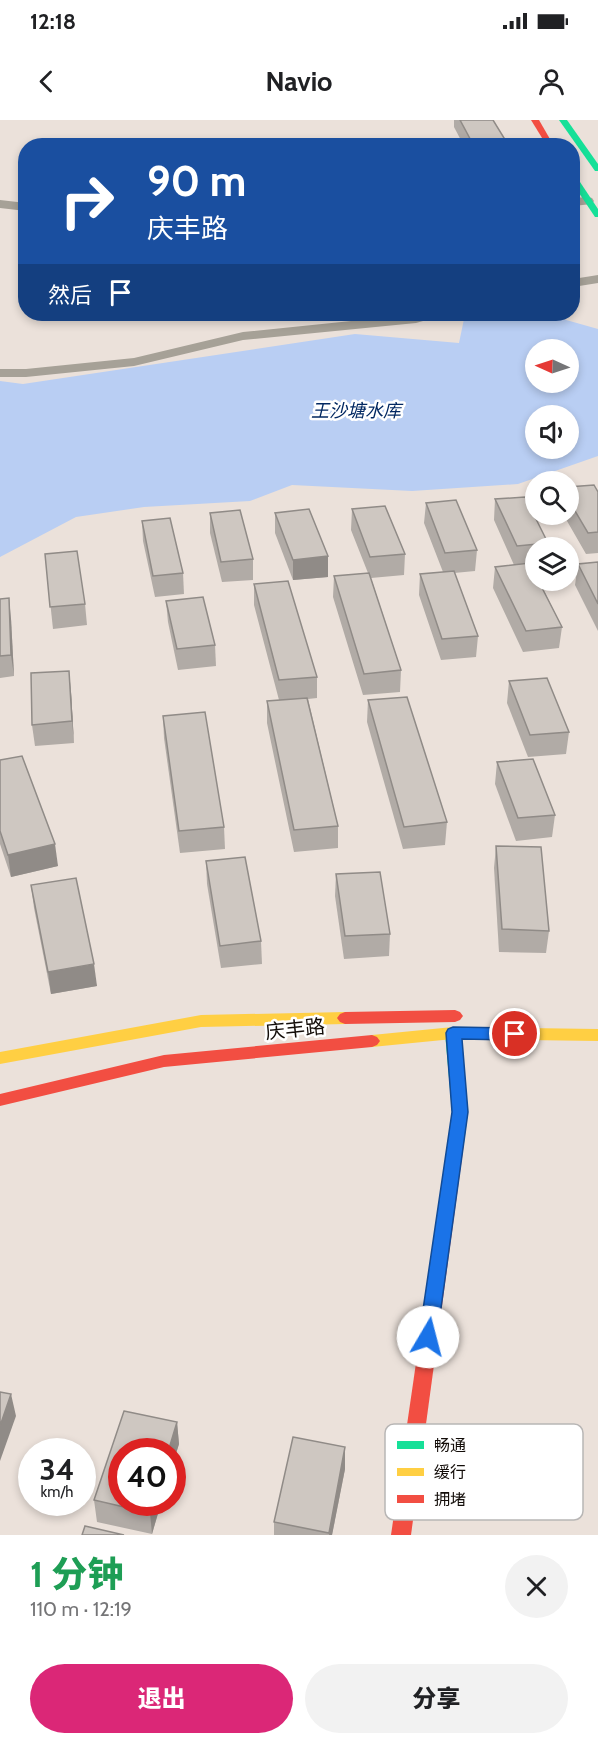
<!DOCTYPE html>
<html lang="zh">
<meta charset="utf-8">
<style>
body{margin:0;font-family:Cabin,"Noto Sans SC",sans-serif;background:#f2f2f2;color:#202124;height:100vh;display:flex;flex-direction:column;font-size:22px;white-space:nowrap}
*{box-sizing:border-box;margin:0}
p{font-size:20px;color:#757577}
.icon{flex:none;width:33px;height:33px;fill:none;stroke:currentColor;stroke-width:2;stroke-linecap:round;stroke-linejoin:round}
.map{position:relative;height:1415px;overflow:hidden}
.side{display:flex;flex-direction:column;background:#fff;flex:1}
.side>*{flex:none}
.banner{position:absolute;left:18px;top:18px;width:562px;height:183px;border-radius:24px;box-shadow:0 3px 9px #0003;background:#1a4fa0;color:#fff;overflow:hidden}
.needle{width:39px;rotate:273deg}
.controls{position:absolute;left:525px;top:219px;display:grid;gap:12px}
.controls a{display:grid;place-items:center;width:54px;height:54px;border-radius:50%;background:#fff;box-shadow:0 3px 9px #0003;font-size:30px}
.speed{position:absolute;left:18px;top:1318px;display:flex;gap:12px;font-size:30px;font-weight:700;text-align:center}
.speed>*{display:grid;place-content:center;width:78px;height:78px;border-radius:50%;background:#fff;box-shadow:0 3px 9px #0003;line-height:1}
.speed small{font-size:15px;font-weight:400}
.speed .limit{border:9px solid #d22;background:#fff;color:#111}
.pin{position:absolute;display:grid;place-items:center;width:51px;height:51px;color:#fff;margin:-26px;border:3px solid #fff;border-radius:50%;box-shadow:0 2px 6px #0007}
.me{position:absolute;width:66px;margin:-33px;rotate:8deg;stroke-linejoin:round;filter:drop-shadow(0 0 4px #0008)}
.turn{display:flex;align-items:center;gap:21px;height:126px;padding:0 30px;font-size:27px}
.turn .icon{width:78px;height:78px;stroke-width:2.5}
.turn b{display:block;font-size:42px;line-height:51px}
.then{display:flex;align-items:center;height:57px;padding:0 30px;background:#0003;gap:12px;font-size:22px}
.round{display:grid;place-items:center;flex:none;width:63px;height:63px;border-radius:32px;background:#f2f2f2}
.overview{display:flex;align-items:center;justify-content:space-between;height:102px;padding:0 30px}
h1{font-size:36px;font-weight:800;line-height:45px;color:#1e9e55}
.button{display:flex;gap:12px;margin-top:auto;padding:12px 30px}
.button a{flex:1;height:69px;border-radius:36px;background:#db2777;color:#fff;font-size:24px;font-weight:800;line-height:69px;text-align:center}
.button a+a{background:#f2f2f2;color:#202124}
.status{display:flex;justify-content:space-between;align-items:center;height:42px;padding:0 30px;background:#fff;direction:ltr}
.status svg{height:16px;fill:currentColor}
header{display:flex;justify-content:space-between;align-items:center;height:78px;padding:0 30px;background:#fff;font-size:27px;font-weight:800}
.map>svg:first-child{display:block}
.water{fill:#b9cef3;fill-rule:evenodd}
.lines{fill:none;stroke-linecap:round;stroke-linejoin:round}
.street{fill:#a6a197;fill-rule:evenodd}
.fast{fill:#16e098;fill-rule:evenodd}
.slow{fill:#ffcf43;fill-rule:evenodd}
.jam{fill:#f24e42;fill-rule:evenodd}
.wall{fill:#b1aba6}
.shaded-wall{fill:#908b87}
.building{fill:#cec7c1;stroke:#908b87;stroke-width:1.5}
.route{fill:#1a73e8;stroke:#114b97;stroke-width:1.5}
.labels{text-anchor:middle;stroke-width:5;stroke-linejoin:round;paint-order:stroke}
.far-water-label{font-size:18px;font-style:italic;fill:#012761;stroke:#fff}
.street-label{font-size:20px;fill:#130d09;stroke:#fff}
.key{fill:#fff;stroke:#b8b6b5;stroke-width:1.5}
.key-label{font-size:16px;fill:#130d09}
</style>
<div class="status"><b>12:18</b><svg viewBox="0 0 49 12"><path d="M0 12V9h3v3zM5 12V6h3v6zM10 12V3h3v9zM15 12V0h3v12zM26 1h20v11H26zM47 4h2v5h-2z"/></svg></div>
<header><svg class="icon" aria-label="back" viewBox="0 0 24 24"><path d="M15 5l-7 7 7 7"/></svg>Navio<svg class="icon" aria-label="person" viewBox="0 0 24 24"><circle cx="12" cy="8" r="4"/><path d="M4 21q1-7 8-7t8 7"/></svg></header>
<div class="map">
<svg width="598" height="1415" viewBox="0 0 598 1415">
<rect width="100%" height="100%" fill="#ebe1da"/>
<path class="water" d="M498,194H545L598,209V336L518,364L412,371L292,365L250,381L144,387L76,397L0,437V261L23,264L355,214L459,223L464,199ZM536,230H568V262H536ZM536,296H568V328H536Z"/>
<g class="lines">
<g class="street">
<polygon points="588,77 592,78 594,81 592,84 573,86 573,78"/>
<polygon points="0,80 26,83 26,91 0,88"/>
<polygon points="598,155 598,163 573,167 573,159"/>
<polygon points="419,194 439,194 437,197 416,203 243,220 134,246 26,257 0,257 0,249 26,249 134,238 243,212"/>
</g>
<g class="fast">
<polygon points="559,0 567,0 598,44 598,51 595,51"/>
<polygon points="573,56 576,56 598,89 598,97 595,97 573,64"/>
<polygon points="453,907 458,909 461,913 468,992 464,1023 462,1028 456,1029 450,1028 448,1023 452,992 445,913 448,909"/>
</g>
<g class="slow">
<polygon points="345,892 350,894 353,898 350,902 345,904 201,907 0,944 0,932 201,895"/>
<polygon points="453,907 598,909 598,921 453,919 372,927 367,925 364,921 367,917 372,915"/>
</g>
<g class="jam">
<polygon points="531,0 539,0 554,26 547,26"/>
<polygon points="455,890 460,892 463,896 460,900 455,902 345,904 340,902 337,898 340,894 345,892"/>
<polygon points="372,915 377,917 380,921 377,925 372,927 164,947 0,986 0,974 164,935"/>
<polygon points="456,1017 462,1018 464,1023 411,1415 391,1415 448,1023 450,1018"/>
</g>
</g>
<g class="wall">
<polygon points="454,0 493,0 509,26 464,26 454,7"/>
<polygon points="568,367 598,372 598,433 586,434 563,394 568,394"/>
<polygon points="495,379 548,423 547,428 536,428 536,445 531,445 562,507 559,528 523,532 493,468 495,447 514,445 494,400"/>
<polygon points="426,383 477,430 475,451 454,453 478,516 476,537 441,540 419,475 420,454 443,452 424,403"/>
<polygon points="352,389 405,434 404,455 371,458 401,550 400,572 363,575 333,477 334,456 368,453 351,410"/>
<polygon points="210,393 253,439 253,460 222,462 210,413"/>
<polygon points="275,393 328,457 293,460 275,413"/>
<polygon points="142,401 183,453 184,474 155,477 143,421"/>
<polygon points="45,434 85,484 87,505 53,509"/>
<polygon points="598,442 598,511 575,465 578,444"/>
<polygon points="254,464 317,557 317,578 308,579 338,706 338,728 294,732 267,603 267,581 279,580 254,485"/>
<polygon points="0,479 11,499 14,556 0,558"/>
<polygon points="166,481 215,525 216,546 178,550 168,502"/>
<polygon points="509,561 569,612 566,634 528,637 507,583"/>
<polygon points="71,572 74,623 35,626 32,605"/>
<polygon points="368,580 447,702 445,725 403,729 367,602"/>
<polygon points="163,596 224,707 225,729 180,733 164,618"/>
<polygon points="0,640 58,746 11,757 0,724"/>
<polygon points="497,642 555,695 552,717 516,721 495,664"/>
<polygon points="496,726 549,811 546,833 499,832 494,748"/>
<polygon points="206,741 261,821 262,844 221,848 207,764"/>
<polygon points="336,754 390,814 389,836 344,839 335,776"/>
<polygon points="31,765 97,866 51,874 34,788"/>
<polygon points="177,1302 179,1324 172,1346 172,1332 161,1383 152,1414 97,1402 94,1380"/>
<polygon points="345,1327 345,1349 332,1415 274,1415 274,1402"/>
</g>
<g class="shaded-wall">
<polygon points="328,436 328,457 293,460 293,440"/>
<polygon points="9,478 11,499 14,556 11,535"/>
<polygon points="69,551 71,572 74,623 72,601"/>
<polygon points="55,724 58,746 11,757 8,735"/>
<polygon points="94,844 97,866 51,874 48,852"/>
<polygon points="11,1274 16,1296 0,1341 0,1306"/>
<polygon points="177,1302 179,1324 172,1346 172,1332 168,1332"/>
<polygon points="345,1327 345,1349 332,1415 329,1415"/>
<polygon points="153,1383 161,1383 152,1414 150,1393"/>
</g>
<g class="building">
<polygon points="460,0 493,0 509,26 474,26"/>
<polygon points="594,365 598,372 598,412 588,413 568,379 568,367"/>
<polygon points="525,377 548,423 517,426 495,379"/>
<polygon points="456,380 477,430 445,433 426,383"/>
<polygon points="385,386 405,434 370,437 352,389"/>
<polygon points="309,389 328,436 293,440 275,393"/>
<polygon points="240,390 253,439 221,442 210,393"/>
<polygon points="170,398 183,453 153,456 142,401"/>
<polygon points="77,431 85,484 50,487 45,434"/>
<polygon points="598,442 598,484 578,444"/>
<polygon points="530,443 536,455 536,460 538,460 562,507 526,511 495,447"/>
<polygon points="454,451 478,516 442,519 420,454"/>
<polygon points="369,453 401,550 364,554 334,456"/>
<polygon points="288,461 317,557 279,560 254,464"/>
<polygon points="203,477 215,525 177,529 166,481"/>
<polygon points="9,478 11,535 0,536 0,479"/>
<polygon points="69,551 72,601 32,605 31,553"/>
<polygon points="547,558 569,612 530,615 509,561"/>
<polygon points="407,577 447,702 404,707 368,580"/>
<polygon points="307,578 338,706 294,710 267,581"/>
<polygon points="205,592 224,707 179,711 163,596"/>
<polygon points="22,636 55,724 8,735 0,711 0,640"/>
<polygon points="533,639 555,695 518,698 497,642"/>
<polygon points="496,726 541,727 549,811 502,809"/>
<polygon points="245,737 261,821 220,826 206,741"/>
<polygon points="380,752 390,814 345,816 336,754"/>
<polygon points="76,758 94,844 48,852 31,765"/>
<polygon points="0,1272 11,1274 0,1306"/>
<polygon points="124,1291 177,1302 168,1332 122,1332 122,1383 153,1383 150,1393 94,1380"/>
<polygon points="293,1317 345,1327 329,1413 274,1402"/>
<polygon points="85,1406 124,1415 82,1415"/>
</g>
<polygon class="route" points="453,907 515,908 521,910 523,914 521,918 515,920 462,919 468,992 437,1217 435,1223 428,1225 422,1223 419,1217 452,992 446,913 448,909"/>
<g class="labels">
<g class="far-water-label">
<text x="356" y="297">王沙塘水库</text>
</g>
<g class="street-label">
<text transform="translate(295 909) rotate(-6)" y="7">庆丰路</text>
</g>
</g>
<rect x="385" y="1304" width="198" height="96" rx="9" class="key"/>
<rect x="397" y="1321" width="27" height="8" fill="#16e098"/>
<rect x="397" y="1348" width="27" height="8" fill="#ffcf43"/>
<rect x="397" y="1375" width="27" height="8" fill="#f24e42"/>
<g class="key-label">
<text x="434" y="1331">畅通</text>
<text x="434" y="1358">缓行</text>
<text x="434" y="1385">拥堵</text>
</g>
</svg>
<div class="controls">
<a><svg class="needle" viewBox="-14 -14 28 28"><path d="M0-13l5 13h-10z" fill="#e53935"/><path d="M0 13l5-13h-10z" fill="#757577"/></svg></a>
<a><svg class="icon" aria-label="sound" viewBox="0 0 24 24"><path d="M4 9h4l5-4v14l-5-4H4zM17 9q2 3 0 6"/></svg></a>
<a><svg class="icon" aria-label="search" viewBox="0 0 24 24"><circle cx="10" cy="10" r="6"/><path d="M15 15l6 6"/></svg></a>
<a><svg class="icon" aria-label="layers" viewBox="0 0 24 24"><path d="M12 4l9 5-9 5-9-5zM3 14l9 5 9-5"/></svg></a>
</div>
<div class="speed"><div>34<small>km/h</small></div><div class="limit">40</div></div>
<div class="pin" style="left:515px;top:914px;background:#d93025"><svg class="icon" aria-label="arrive" viewBox="0 0 24 24"><path d="M6 21V4h12l-3 4 3 4H6"/></svg></div>
<svg class="me" style="left:428px;top:1217px" viewBox="-20 -20 40 40"><circle r="19" fill="#fff"/><path d="M0-13L10 11 0 6-10 11z" fill="#1a73e8"/></svg>
<div class="banner">
<div class="turn"><svg class="icon" aria-label="right" viewBox="0 0 24 24"><path d="M7 20v-9h11M14 6l5 5-5 5"/></svg><div><b>90 m</b>庆丰路</div></div>
<div class="then">然后<svg class="icon" aria-label="arrive" viewBox="0 0 24 24"><path d="M6 21V4h12l-3 4 3 4H6"/></svg></div>
</div>
</div>
<section class="side">
<div class="overview"><div><h1>1 分钟</h1><p>110 m · 12:19</p></div><a class="round"><svg class="icon" aria-label="close" viewBox="0 0 24 24"><path d="M6 6l12 12M18 6L6 18"/></svg></a></div>
<div class="button"><a>退出</a><a>分享</a></div>
</section>
